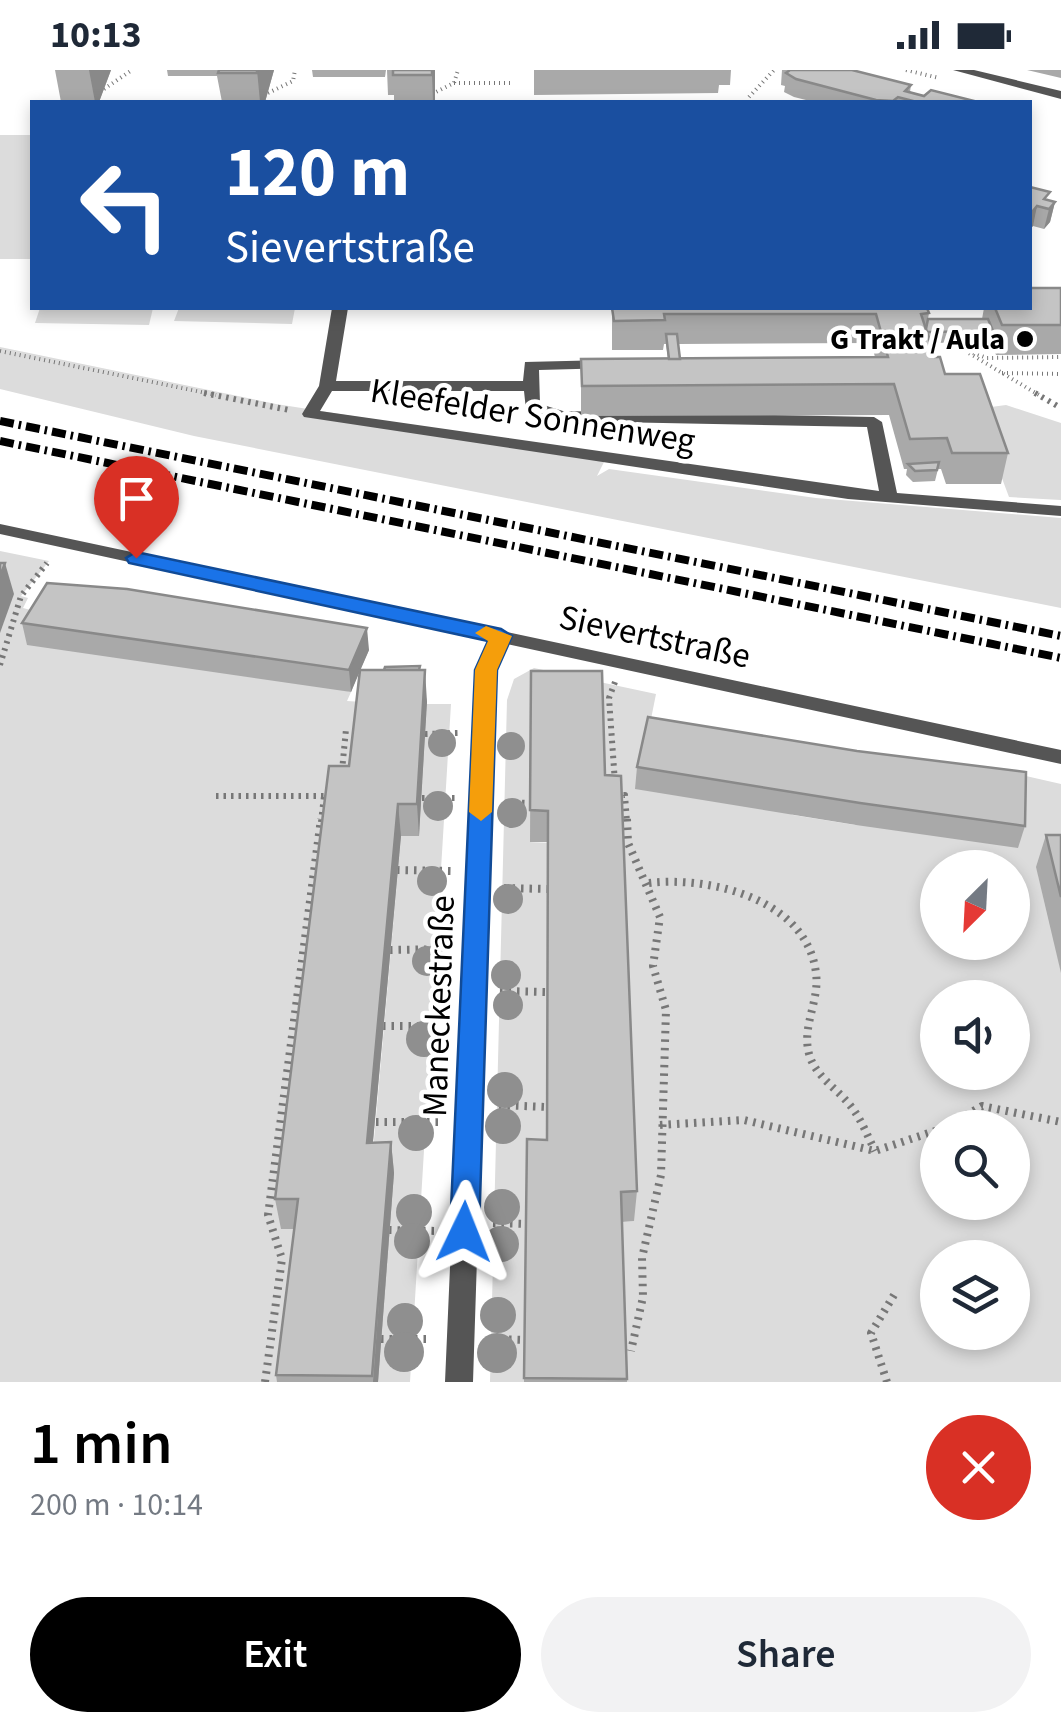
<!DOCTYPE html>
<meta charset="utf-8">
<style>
body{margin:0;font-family:"Source Sans 3",sans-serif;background:#f2f2f3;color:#1f2937;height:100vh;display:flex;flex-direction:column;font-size:38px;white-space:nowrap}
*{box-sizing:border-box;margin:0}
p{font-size:32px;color:#747a83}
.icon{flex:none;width:55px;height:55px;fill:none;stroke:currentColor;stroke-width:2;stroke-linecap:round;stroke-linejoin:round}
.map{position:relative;height:1312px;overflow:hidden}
.drawer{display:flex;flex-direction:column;background:#fff;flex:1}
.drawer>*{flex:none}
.hud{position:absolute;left:30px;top:30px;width:1002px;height:210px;border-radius:0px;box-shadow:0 5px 15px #0003;background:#1a4fa0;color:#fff;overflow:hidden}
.needle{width:65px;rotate:204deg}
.buttons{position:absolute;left:920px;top:780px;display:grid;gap:20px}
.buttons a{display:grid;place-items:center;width:110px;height:110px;border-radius:50%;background:#fff;box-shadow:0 5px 15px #0003;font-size:50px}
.pin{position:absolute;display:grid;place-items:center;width:85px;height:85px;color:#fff;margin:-102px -42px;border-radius:50% 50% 50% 0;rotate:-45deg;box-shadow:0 0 10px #0007}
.pin .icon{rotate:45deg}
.me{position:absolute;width:110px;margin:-55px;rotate:2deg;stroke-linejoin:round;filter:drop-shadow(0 0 8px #0008)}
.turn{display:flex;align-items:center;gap:35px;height:210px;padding:0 30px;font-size:45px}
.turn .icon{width:130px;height:130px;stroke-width:2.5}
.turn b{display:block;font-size:70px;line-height:85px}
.round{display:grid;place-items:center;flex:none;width:105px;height:105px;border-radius:52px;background:#f2f2f3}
.overview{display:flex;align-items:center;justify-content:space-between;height:170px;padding:0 30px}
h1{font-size:60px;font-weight:600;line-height:75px;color:#000}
.button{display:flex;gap:20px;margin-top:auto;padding:20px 30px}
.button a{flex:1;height:115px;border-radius:60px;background:#000;color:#fff;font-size:40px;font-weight:600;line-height:115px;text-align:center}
.button a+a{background:#f2f2f3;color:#1f2937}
.status{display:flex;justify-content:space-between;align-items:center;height:70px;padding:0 50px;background:#fff;direction:ltr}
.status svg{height:28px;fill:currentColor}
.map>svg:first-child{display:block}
.green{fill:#dcdcdc;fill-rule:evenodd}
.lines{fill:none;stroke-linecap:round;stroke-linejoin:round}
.path-far2{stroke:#777;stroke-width:4;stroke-dasharray:1 4;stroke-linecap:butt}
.path-far1{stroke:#777;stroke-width:6;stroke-dasharray:2.5 5;stroke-linecap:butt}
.path{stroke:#777;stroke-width:8;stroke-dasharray:2.5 6;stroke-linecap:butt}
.lane{fill:#555;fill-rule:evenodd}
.street{fill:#555;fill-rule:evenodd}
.rail{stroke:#000;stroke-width:8;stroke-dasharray:14 5 2.5 5;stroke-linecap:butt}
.tree{fill:#8f8f8f}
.wall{fill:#a9a9a9;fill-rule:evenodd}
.shaded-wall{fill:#898989}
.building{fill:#c4c4c4;stroke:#898989;stroke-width:2.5}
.route{fill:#1a73e8;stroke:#114b97;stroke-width:2.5}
.slow{fill:#f59e0b}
.poi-dot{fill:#000;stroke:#fff;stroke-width:4}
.labels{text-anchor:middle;stroke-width:9;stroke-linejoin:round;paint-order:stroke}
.far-poi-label{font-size:30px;font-weight:bold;fill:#000;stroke:#fff;text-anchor:end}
.street-label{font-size:35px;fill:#000;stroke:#fff}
</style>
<div class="status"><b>10:13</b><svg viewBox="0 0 49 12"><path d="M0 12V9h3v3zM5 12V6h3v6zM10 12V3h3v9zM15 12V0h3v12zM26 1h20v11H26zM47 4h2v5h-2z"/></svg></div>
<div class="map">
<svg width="1061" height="1312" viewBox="0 0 1061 1312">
<rect width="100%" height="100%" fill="#fff"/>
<g class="green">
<rect x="0" y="65" width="32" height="124"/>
<polygon points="40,238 153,238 149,255 35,253"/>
<polygon points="179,238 295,238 292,254 174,251"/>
<polygon points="0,277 276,334 607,386 597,406 609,399 816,428 1061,448 1061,538 194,366 0,319"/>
<polygon points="1006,335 1061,353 1061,430 1009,427 976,339"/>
<polygon points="0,481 49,491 21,526 28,528 23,538 351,622 347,631 363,632 281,1158 303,1159 285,1312 0,1312"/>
<path d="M534,598L656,624L647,669L793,745L855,755L991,698L1061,714V1312H624L619,1152L634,1151L620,774L530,772L547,773V1100L525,1312H490L507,630L514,609ZM938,798H1012V872H938ZM938,928H1012V1002H938ZM938,1058H1012V1132H938ZM938,1188H1012V1262H938Z"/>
<polygon points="427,634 451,634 410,1312 378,1312 371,1103 401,766 419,766"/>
</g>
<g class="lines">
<g class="path-far2">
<polyline points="906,0 939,8"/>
<polyline points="454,13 513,13"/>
<polyline points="104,19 132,0"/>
<polyline points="268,23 293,11 295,0"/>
<polyline points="432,24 454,13 458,0"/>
<polyline points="749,27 774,0"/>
<polyline points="952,273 1039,325"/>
<polyline points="0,281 216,325"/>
<polyline points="973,283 987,288 1061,287"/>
<polyline points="1002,303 1061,304"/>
</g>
<g class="path-far1">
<polyline points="204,323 289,340"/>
<polyline points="1035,323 1061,338"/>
<polyline points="0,595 21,526 47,493"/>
<polyline points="615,612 609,628 615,713"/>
<polyline points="425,664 459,663"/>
<polyline points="342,701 346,659"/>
<polyline points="616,725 625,725 627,752"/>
<polyline points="216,726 324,726"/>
<polyline points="422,728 455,728"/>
<polyline points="507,732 530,733"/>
<polyline points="321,752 324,726 332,719"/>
</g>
<g class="path">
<polyline points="627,749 628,773 660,847 653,896 666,940 661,1105 642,1188 643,1227 631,1281"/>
<polyline points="397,800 451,801"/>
<path d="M649,813C710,806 807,829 816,903C820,932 800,958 810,987C817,1007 836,1018 849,1034C861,1048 867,1065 875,1081"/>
<polyline points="504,818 548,819"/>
<polyline points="390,880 449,879"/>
<polyline points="500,921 548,922"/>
<polyline points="383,956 442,956"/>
<polyline points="499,1035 547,1037"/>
<polyline points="376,1052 439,1052"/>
<polyline points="660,1055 744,1050 875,1081 938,1060"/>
<polyline points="944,1058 982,1036 1061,1052"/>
<polyline points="493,1153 527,1154"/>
<polyline points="389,1160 438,1161"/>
<polyline points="381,1269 429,1269"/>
<polyline points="492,1269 525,1270"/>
<polyline points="265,1312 282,1189 268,1145 321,749"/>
<polyline points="887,1312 871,1263 894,1225"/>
</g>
<path class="lane" d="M332,238H348L336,311H523L525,292L607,290L613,292V298L539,300L540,334L563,341L874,347L882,352L897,423L1061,436V446L848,429L304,347L302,344L319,316ZM332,321H524L526,340L562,351L867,357L879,421L320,341Z"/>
<g class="street">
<polygon points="953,0 974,0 1061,21 1061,29"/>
<polygon points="0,454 1061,680 1061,694 507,574 496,600 473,1312 445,1312 476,600 490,570 0,464"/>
</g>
<g class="rail">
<polyline points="0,351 1061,566"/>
<polyline points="0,371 1061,588"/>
</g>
</g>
<g class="tree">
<circle cx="442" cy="673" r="14"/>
<circle cx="511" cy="676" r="14"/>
<circle cx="438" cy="736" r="15"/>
<circle cx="512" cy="743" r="15"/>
<circle cx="432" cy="811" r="15"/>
<circle cx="508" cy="829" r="15"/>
<circle cx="427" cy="891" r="15"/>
<circle cx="506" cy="905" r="15"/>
<circle cx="508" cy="935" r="15"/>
<circle cx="424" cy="969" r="18"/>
<circle cx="505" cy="1020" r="18"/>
<circle cx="503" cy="1056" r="18"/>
<circle cx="416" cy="1063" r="18"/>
<circle cx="502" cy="1137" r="18"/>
<circle cx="414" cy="1142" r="18"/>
<circle cx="412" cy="1171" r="18"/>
<circle cx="501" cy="1174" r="18"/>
<circle cx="498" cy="1245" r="18"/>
<circle cx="405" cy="1251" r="18"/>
<circle cx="404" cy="1282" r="20"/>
<circle cx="497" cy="1283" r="20"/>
</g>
<g class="wall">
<polygon points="55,0 111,0 99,32 61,32"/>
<polygon points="167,0 274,0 265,32 222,32 217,6 168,6"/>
<polygon points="312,0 386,0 385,7 313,7"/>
<polygon points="387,0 435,0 435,32 394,32 394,25 388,25"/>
<polygon points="534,0 731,0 730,15 719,15 718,23 534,25"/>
<polygon points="782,0 852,0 911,15 910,22 924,26 978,32 814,32 794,27 784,22 785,16 781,15"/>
<polygon points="1027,0 1061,0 1061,8"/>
<polygon points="1030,117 1048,130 1055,132 1050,152 1044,159 1033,156 1030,159"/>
<path d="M1061,218V284L996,285L991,272L931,273L935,287L945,304L1008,383L1001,414H946L941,399H938L935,411L913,412L906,405L907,399H904L889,345L581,346V289H668L666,274H664L663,280H612V238L929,243L928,249H982L984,238H1030ZM871,273L875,287L680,289L678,274Z"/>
<polygon points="22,553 369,580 360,600 420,600 427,632 419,766 401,766 373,1073 391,1072 394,1103 378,1312 277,1312 276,1305 294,1159 281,1159 275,1129 349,696 359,602 351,622 27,575"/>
<polygon points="531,601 605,705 637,1121 634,1151 622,1152 627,1312 524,1312 527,1069 547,1070 547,772 530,772"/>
<polygon points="637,697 1025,756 1018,778 856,755 635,719"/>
<polygon points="1046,765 1061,765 1061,903 1036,797"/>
</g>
<g class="shaded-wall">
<polygon points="89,0 111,0 99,32 95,32"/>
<polygon points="257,0 274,0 265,32 260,32"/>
<polygon points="428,0 435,0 435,32 433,32 432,5"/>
<polygon points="1055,132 1050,152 1044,159 1049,139"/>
<polygon points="1037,136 1033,156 1030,159 1032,142"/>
<polygon points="5,493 14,524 0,563 0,507"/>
<polygon points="367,558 369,580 351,622 349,600"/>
<polygon points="425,600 427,632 419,766 417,734"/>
<polygon points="398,734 401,766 370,1103 367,1073"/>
<polygon points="391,1072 394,1103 378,1312 373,1312"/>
</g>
<g class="building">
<polygon points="219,0 257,0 257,3 218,3"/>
<rect x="393" y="0" width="39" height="5"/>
<polygon points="790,0 852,0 911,15 905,21 924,26 931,20 978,32 917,32 898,27 893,31 876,30 796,9 786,3"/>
<polygon points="1030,117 1050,122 1044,129 1055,132 1049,139 1037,136 1032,142 1030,141"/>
<polygon points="1030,218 1061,218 1061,255 1002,255 995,238 1030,238"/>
<polygon points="612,238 927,238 929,243 921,244 935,287 940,287 945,304 980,304 1008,383 952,383 947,368 910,369 894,314 582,316 581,289 888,287 876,244 664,244 665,250 614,251"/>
<polygon points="928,249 988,249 993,261 927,262 926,259"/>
<polygon points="666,264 677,264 680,289 669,289"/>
<polygon points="939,392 937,400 915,401 908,394"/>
<polygon points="0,493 5,493 0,507"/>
<polygon points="47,513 127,519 367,558 349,600 22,553"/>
<polygon points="420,596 419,600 384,600 385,597"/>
<polygon points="360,600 425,600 417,734 398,734 367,1073 391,1072 372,1306 276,1305 298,1129 275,1129 329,696 349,696"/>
<polygon points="531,601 602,601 605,705 621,706 637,1121 621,1122 627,1309 524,1308 527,1069 547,1070 548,741 530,740"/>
<polygon points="648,647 857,681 1026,702 1025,756 860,733 637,697"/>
<polygon points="1046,765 1061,765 1061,827"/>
</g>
<polygon class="route" points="136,482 501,559 512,566 497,600 479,1162 475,1171 464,1175 454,1171 450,1162 475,600 488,571 129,493 126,488"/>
<polygon class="slow" points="486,556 512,566 497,600 492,742 481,751 469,742 475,600 488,571 475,563"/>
<circle class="poi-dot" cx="1025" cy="269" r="10"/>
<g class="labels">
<g class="far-poi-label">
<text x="1005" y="279">G Trakt / Aula</text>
</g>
<g class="street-label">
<text transform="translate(533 345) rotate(9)" y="12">Kleefelder Sonnenweg</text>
<text transform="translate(655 566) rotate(12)" y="12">Sievertstraße</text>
<text transform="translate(438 936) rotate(-88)" y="12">Maneckestraße</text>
</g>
</g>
</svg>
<div class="buttons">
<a><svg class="needle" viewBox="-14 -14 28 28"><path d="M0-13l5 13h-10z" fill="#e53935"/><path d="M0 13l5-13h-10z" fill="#747a83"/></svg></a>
<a><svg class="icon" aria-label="sound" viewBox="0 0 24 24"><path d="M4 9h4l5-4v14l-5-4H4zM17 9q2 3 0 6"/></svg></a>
<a><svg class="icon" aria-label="search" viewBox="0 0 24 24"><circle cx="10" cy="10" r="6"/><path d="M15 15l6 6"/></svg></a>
<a><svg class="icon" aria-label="layers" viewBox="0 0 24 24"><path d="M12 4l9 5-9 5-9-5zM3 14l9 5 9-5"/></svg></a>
</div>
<div class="pin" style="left:136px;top:488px;background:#d93025"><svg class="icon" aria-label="arrive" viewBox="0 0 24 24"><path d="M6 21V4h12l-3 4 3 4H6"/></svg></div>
<svg class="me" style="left:464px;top:1162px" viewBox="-20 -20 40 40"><path d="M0-17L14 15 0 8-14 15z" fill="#1a73e8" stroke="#fff" stroke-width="4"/></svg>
<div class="hud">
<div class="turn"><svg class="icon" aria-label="left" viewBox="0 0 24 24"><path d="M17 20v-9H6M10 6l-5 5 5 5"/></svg><div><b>120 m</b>Sievertstraße</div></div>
</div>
</div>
<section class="drawer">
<div class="overview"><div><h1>1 min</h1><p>200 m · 10:14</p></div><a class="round" style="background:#d93025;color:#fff"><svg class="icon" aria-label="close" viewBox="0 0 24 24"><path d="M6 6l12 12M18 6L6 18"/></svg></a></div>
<div class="button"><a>Exit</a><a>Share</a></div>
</section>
